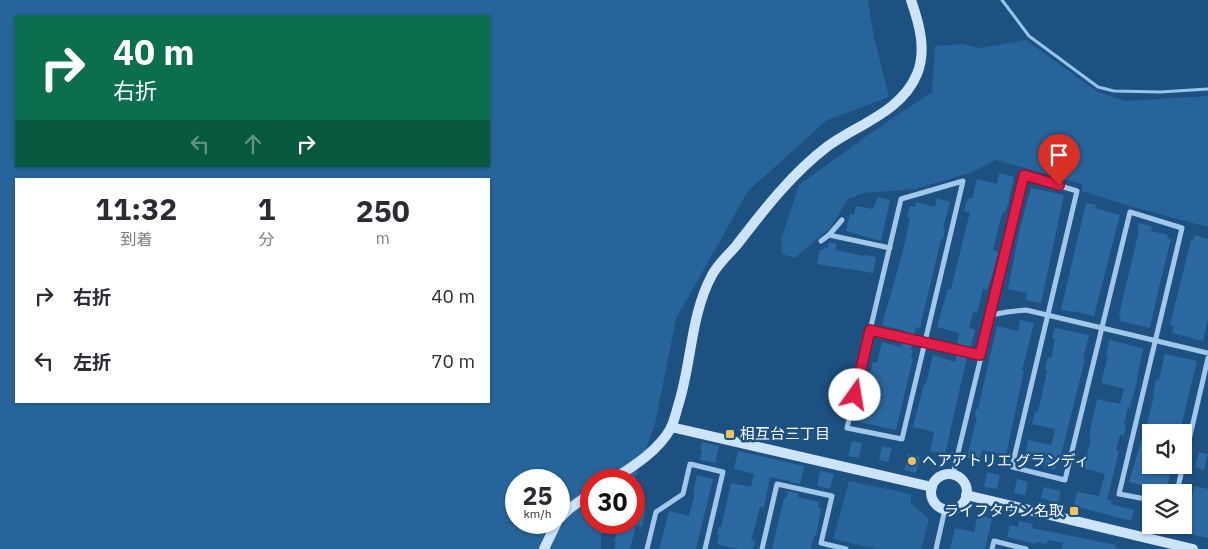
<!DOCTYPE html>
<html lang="ja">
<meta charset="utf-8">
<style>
body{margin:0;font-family:"IBM Plex Sans","Noto Sans JP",sans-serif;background:#f7f7f7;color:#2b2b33;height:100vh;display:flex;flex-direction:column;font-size:19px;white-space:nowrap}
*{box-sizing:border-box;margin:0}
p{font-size:16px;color:#7c7c81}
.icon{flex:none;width:28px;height:28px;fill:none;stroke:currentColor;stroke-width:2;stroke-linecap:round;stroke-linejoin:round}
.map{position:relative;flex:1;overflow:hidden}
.sheet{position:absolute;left:15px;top:178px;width:475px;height:225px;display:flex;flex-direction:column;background:#fff;border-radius:0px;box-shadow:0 1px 4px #0004}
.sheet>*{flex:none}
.banner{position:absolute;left:15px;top:15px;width:475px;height:152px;border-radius:0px;box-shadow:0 1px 4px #0004;background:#0b6e4f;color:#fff;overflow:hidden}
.controls{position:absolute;left:1142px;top:424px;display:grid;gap:10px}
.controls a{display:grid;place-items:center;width:50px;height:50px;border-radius:0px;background:#fff;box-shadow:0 1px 4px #0004;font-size:25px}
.speed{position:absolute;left:505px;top:469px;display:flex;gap:10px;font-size:25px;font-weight:700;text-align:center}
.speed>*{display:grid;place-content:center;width:65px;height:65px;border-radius:50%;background:#fff;box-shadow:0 1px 4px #0004;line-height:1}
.speed small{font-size:12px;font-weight:400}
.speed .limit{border:8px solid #d22;background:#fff;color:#111}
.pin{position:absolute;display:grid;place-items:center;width:42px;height:42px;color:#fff;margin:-51px -21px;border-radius:50% 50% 50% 0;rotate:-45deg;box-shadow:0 0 5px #0007}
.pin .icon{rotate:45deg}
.me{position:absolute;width:55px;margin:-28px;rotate:13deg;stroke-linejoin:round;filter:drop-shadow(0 0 4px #0008)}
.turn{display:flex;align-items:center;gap:18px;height:105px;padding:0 15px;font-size:22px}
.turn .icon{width:65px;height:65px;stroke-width:2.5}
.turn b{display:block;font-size:35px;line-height:42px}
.lanes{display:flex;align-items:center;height:48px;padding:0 15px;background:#0003;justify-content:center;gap:25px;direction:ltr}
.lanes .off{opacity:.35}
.eta{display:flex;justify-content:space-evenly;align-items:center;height:85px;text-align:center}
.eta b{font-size:30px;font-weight:700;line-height:35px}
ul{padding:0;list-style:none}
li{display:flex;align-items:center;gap:15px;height:65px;padding:0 15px}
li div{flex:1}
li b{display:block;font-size:19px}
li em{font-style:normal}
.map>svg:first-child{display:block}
.green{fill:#26649a;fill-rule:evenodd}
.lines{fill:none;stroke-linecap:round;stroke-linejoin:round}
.stream{stroke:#95c5eb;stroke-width:3}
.building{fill:#2c69a0}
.street{stroke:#a2c8e9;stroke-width:5}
.secondary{stroke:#cde3f7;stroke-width:10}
.route-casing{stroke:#92132f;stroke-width:12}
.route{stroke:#e11d48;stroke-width:9}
.poi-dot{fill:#f9c060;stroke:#1d5182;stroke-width:2}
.labels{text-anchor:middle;stroke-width:5;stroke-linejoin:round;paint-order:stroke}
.poi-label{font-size:15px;fill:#fff;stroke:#1d5182;text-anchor:start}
</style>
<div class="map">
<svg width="1208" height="549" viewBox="0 0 1208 549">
<rect width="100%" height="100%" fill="#1d5182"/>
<g class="green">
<path d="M0,0H868L874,37L889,97L827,120L748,191L676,319L655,424L634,482V480H591V522L611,523L601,535V549H0ZM16,16H489V166H16ZM16,179H489V401H16ZM516,480H559V522H516Z"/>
<polygon points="1026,40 1098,92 1125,101 1208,96 1208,227 1133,207 1082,191 1082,184 996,160 970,173 915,189 864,193 848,199 830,228 795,258 782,254 781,239 799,185 868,135 932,92 935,46 962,44 981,48"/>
<polygon points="849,481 911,494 911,503 929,519 921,549 877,549 833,539"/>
</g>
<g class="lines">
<polyline class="stream" points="1002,0 1029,36 1098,87 1114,91 1160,92 1208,89"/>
</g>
<g class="building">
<polygon points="999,173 1014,177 1006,212 1004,212 1002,214 993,250 998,252 994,269 987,290 983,289 977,313 973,312 969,328 975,330 971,347 969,348 959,346 960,344 957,343 959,333 937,327 948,289 951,289 970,212 964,211 968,198 972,199 977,179 997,184"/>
<polygon points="1031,188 1064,195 1041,303 1026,300 1027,293 1008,289 1019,232"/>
<polygon points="878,197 890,200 881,241 846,231 850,214 854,215 856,206 873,209"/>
<polygon points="937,198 950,202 943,228 945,229 943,239 941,239 920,328 916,327 914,336 904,333 905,331 882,325 904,247 910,218 907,217 910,206 915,207 916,202 935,207"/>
<polygon points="1086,203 1096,205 1095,208 1120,215 1094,316 1073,311 1073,312 1061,310"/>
<polygon points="1139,223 1152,226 1151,231 1168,235 1167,238 1171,239 1160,283 1150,328 1120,321 1121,316 1119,315 1139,231 1137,231"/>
<polygon points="1195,235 1208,239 1208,319 1203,341 1172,333 1174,326 1170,325 1191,240 1193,241"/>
<polygon points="829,242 837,244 835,250 864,256 865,255 876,257 873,273 817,264 820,250 823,250 824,247 828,248"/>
<polygon points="1020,320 1034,323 1022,370 1024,371 1006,455 982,450 979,461 967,458 977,417 975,417 976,409 978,409 997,326 1018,331"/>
<polygon points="1055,328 1089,335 1083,359 1085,359 1060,459 1057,458 1055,470 1044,467 1045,459 1025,455 1028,440 1051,445 1055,429 1032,424 1035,411 1038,412 1047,371 1045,370 1048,357 1051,358 1055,339 1052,338"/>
<polygon points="1109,340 1143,348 1136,384 1130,408 1128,407 1124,424 1126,425 1124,436 1120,435 1116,450 1119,451 1107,500 1112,501 1111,504 1134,510 1131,521 1074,506 1077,492 1099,496 1105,474 1082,468 1085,454 1087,455 1091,439 1089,439 1090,432 1097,399 1120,404 1124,389 1101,383 1108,356 1106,355"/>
<polygon points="882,342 901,347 902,342 912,344 911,350 913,350 911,357 913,358 896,430 859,422 864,405 866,405 872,379 869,378 873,362 877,363"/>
<polygon points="957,354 967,357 945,454 930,451 934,432 913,427 924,384 926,384 933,355 955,362"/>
<polygon points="1165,354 1197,361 1180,432 1166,432 1151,429 1151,454 1149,465 1171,465 1167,492 1155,492 1156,489 1129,482 1142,439 1143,439 1154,396 1153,395 1156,379 1159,380"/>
<polygon points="852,441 862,443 859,458 848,456"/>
<polygon points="702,442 719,446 715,463 700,460 702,451 700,450"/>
<polygon points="882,446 892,448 888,462 879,460"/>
<polygon points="738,451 804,466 800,484 790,482 790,481 770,477 764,508 760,507 751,540 755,541 753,549 738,549 717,544 719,535 717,534 719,526 721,527 731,483 751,487 754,474 734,469"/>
<polygon points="1199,452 1208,454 1204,470 1195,467"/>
<polygon points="908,454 920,457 916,473 904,470"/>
<polygon points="820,471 834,474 830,489 817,486"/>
<polygon points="987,472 1000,475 997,489 984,487"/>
<polygon points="697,475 713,479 696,549 659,549 669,511 689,516 695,493 693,493"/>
<polygon points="1017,479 1028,482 1025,495 1014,493"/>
<polygon points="1194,486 1208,489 1208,538 1180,532 1182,525 1184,525 1184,517 1188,518"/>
<polygon points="1044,487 1061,491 1058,503 1041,498"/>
<polygon points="788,491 798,493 798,497 819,502 818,507 821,508 816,536 814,536 811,549 772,549 784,498 786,498"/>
<polygon points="634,506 646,509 642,527 636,525 630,549 614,549 616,542 614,542 619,522 634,522"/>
<polygon points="978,515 992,519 985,549 950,549 955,528 974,532"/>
<polygon points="1019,521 1033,524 1032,528 1116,545 1116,549 1062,549 1063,543 1048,540 1046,544 1036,542 1035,544 1007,537 1010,525 1018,527"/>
</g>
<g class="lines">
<g class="street">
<polygon points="963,181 902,439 847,428 901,199"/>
<polyline points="829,235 890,248"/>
<polyline points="821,241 829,235 842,220"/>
<polyline points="991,315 1024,175 1077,191 1012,467 1065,480 1130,212 1182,228 1119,494 1151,500"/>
<polyline points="870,330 980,355"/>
<polyline points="1184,462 1208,358"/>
<polyline points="953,474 991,315 1007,312 1026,310 1208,353"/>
<polyline points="1177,492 1183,465"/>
<polyline points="647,549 656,512 683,494 690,464 723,472 705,549"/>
<polyline points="762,549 777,484 832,496 821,543 846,549"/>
<polyline points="936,549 945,509"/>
<polyline points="992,549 994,541 1026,549"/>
</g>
<g class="secondary">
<polyline points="671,427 932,487"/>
<circle cx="949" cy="492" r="18"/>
<path d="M612,480C634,466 658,451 671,428C674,421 676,413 678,406C692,363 690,316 712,275C718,264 728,255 736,246C763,211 792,173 828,146C859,124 902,111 917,74C927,50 919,23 911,0"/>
<polyline points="966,495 1193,549"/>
<polyline points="559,519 569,509 591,493"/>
<polyline points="544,549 557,522"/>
</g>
</g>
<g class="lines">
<defs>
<polyline id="route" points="855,395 870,330 980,355 1024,175 1059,185"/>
</defs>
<use href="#route" class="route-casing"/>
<use href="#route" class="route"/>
</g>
<g class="poi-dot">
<rect x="725" y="429" width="10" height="10" rx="2.5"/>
<circle cx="912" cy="461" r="5"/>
<rect x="1069" y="506" width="10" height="10" rx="2.5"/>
</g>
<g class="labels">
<g class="poi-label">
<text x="740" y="439">相互台三丁目</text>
<text x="922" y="466">ヘアアトリエ グランディ</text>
<text x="1064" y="516" text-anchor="end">ライフタウン名取</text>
</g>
</g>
</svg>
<div class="controls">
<a><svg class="icon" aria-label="sound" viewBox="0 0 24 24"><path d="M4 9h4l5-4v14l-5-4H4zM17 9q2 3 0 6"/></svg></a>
<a><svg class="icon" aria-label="layers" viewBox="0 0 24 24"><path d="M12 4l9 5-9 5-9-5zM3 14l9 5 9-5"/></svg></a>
</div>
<div class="speed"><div>25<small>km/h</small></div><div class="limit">30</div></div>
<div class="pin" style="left:1059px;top:185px;background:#d93025"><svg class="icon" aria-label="arrive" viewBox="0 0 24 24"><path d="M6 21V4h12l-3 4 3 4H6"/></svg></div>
<svg class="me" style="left:855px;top:395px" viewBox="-20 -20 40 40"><circle r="19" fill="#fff"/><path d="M0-13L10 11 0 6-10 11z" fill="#e11d48"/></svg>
<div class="banner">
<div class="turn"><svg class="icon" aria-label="right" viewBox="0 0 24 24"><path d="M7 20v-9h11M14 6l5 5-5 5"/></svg><div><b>40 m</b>右折</div></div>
<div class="lanes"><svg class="icon off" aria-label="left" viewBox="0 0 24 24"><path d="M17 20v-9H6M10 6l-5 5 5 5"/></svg><svg class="icon off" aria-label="ahead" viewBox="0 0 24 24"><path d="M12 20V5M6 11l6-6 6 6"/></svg><svg class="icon" aria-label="right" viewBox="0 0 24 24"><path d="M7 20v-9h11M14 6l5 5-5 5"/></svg></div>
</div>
<section class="sheet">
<div class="eta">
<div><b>11:32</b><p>到着</p></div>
<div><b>1</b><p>分</p></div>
<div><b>250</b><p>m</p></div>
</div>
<ul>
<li><svg class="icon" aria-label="right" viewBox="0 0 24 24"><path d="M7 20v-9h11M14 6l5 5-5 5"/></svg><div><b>右折</b></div><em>40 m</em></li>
<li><svg class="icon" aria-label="left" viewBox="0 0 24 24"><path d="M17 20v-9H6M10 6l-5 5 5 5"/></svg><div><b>左折</b></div><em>70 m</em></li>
</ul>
</section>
</div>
